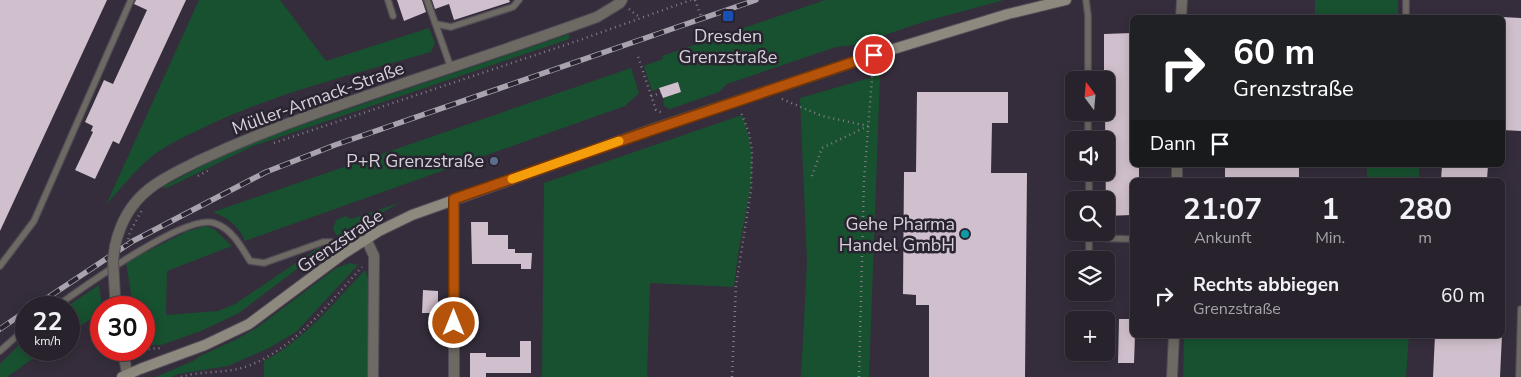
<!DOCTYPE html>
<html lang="de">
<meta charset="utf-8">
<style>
body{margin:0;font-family:"Nunito Sans",sans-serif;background:#302a34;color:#f1f3f6;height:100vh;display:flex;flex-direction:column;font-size:19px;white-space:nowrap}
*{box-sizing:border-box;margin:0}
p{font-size:16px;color:#a5a4a9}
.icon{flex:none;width:28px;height:28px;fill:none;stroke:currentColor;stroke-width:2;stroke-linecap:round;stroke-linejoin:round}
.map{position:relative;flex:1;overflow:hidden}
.sheet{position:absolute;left:1130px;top:178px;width:375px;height:160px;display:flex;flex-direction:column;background:#28222c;border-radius:8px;box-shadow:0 2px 12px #0003,0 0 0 1px #443f48}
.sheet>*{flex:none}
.top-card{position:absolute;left:1130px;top:15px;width:375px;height:152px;border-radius:8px;box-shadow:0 2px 12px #0003,0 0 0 1px #443f48;background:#202124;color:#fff;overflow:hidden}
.needle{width:32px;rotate:344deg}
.tools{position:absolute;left:1065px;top:71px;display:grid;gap:10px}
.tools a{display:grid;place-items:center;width:50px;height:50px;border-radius:8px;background:#28222c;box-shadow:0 2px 12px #0003,0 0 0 1px #443f48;font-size:25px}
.speed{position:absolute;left:15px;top:296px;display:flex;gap:10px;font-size:25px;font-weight:700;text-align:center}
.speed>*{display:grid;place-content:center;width:65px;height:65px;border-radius:50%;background:#28222c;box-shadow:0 2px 12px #0003,0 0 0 1px #443f48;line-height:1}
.speed small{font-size:12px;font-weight:400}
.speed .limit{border:8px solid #d22;background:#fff;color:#111}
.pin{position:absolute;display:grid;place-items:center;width:42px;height:42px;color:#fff;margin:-21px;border:2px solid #fff;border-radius:50%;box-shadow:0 1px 5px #0007}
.me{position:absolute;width:55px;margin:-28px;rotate:0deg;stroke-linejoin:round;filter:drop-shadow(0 0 4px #0008)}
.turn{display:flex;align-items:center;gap:18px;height:105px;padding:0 20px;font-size:22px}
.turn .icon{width:65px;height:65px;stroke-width:2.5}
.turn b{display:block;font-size:35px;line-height:42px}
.then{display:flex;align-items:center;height:48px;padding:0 20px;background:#0003;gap:10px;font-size:19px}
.eta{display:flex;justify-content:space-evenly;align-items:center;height:85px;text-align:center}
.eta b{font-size:30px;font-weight:700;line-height:35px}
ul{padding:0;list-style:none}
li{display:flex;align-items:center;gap:15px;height:65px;padding:0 20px}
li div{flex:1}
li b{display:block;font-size:19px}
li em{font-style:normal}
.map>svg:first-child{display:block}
.green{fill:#185130}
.building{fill:#d0c0cd}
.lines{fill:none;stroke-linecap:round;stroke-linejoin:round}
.lane-casing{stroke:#524a57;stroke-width:8}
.street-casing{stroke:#524a57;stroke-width:12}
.secondary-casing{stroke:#524a57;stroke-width:12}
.path{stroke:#837d88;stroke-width:2.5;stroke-dasharray:1 4;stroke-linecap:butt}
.lane{stroke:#6d6a63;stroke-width:5.5}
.street{stroke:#6d6a63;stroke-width:10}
.secondary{stroke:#8e897e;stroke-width:10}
.rail-casing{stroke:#a9a3ad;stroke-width:5.5}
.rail{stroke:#2a2431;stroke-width:4;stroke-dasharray:11;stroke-linecap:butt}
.street-bridge-casing{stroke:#524a57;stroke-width:12;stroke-linecap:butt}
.path-bridge{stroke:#837d88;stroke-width:2.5;stroke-dasharray:1 4;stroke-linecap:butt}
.street-bridge{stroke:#6d6a63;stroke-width:10}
.route-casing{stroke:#753606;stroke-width:12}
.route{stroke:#b45309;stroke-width:9}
.slow{stroke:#f59e0b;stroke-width:9}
.transit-dot{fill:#1a4fb4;stroke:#2a2431;stroke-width:2}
.service-dot{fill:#5c6f8a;stroke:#2a2431;stroke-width:2}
.culture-dot{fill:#0f9aa8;stroke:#2a2431;stroke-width:2}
.labels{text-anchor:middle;stroke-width:5;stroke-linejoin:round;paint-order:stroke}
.poi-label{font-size:18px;fill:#d5d0d9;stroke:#2a2431;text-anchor:end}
.street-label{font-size:18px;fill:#d5d0d9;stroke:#2a2431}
</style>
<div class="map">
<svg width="1521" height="377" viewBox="0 0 1521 377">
<rect width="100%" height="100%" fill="#352d3b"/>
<g class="green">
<path d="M199,0H280L326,61L429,28L435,43L431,52C358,73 283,91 213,123C195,132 176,140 159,151C139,165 122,187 106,205Z"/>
<polygon points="825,0 1004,0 923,22 856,45 836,47 727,84 719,92 670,109 664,106 663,98 681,92 678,82 652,91 644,66 663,59 662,56"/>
<rect x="1315" y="0" width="83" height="17"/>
<polygon points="569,34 569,39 253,146 167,188 162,187 218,157 251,142"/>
<path d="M631,68L639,93L625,106L245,241C238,225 229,219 213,212Z"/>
<polygon points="880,75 869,377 801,377 807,262 800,98"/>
<path d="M742,115C760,162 750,190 741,237C738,253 736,270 734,287L650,283L647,377H542L544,183Z"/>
<rect x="1367" y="165" width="52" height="15"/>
<polygon points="399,203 338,238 333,228 336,220 346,216 351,219"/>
<polygon points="205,226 214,229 232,246 167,271 166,315 218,311 235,304 318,248 326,247 239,313 201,331 161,345 145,345 144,308 133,307 126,262 188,231"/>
<polygon points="350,263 358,265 296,332 269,348 228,366 178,374 171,377 156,377 193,361 200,356 235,340 258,327 336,268"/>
<path d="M365,270L369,280L368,377H264V361C304,340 334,303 365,270Z"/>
<polygon points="99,285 102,307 101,325 92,318 69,334 69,308 66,307"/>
<polygon points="1184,335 1409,335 1406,377 1183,377"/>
<polygon points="26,338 26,350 45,350 7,377 0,377 0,364"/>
</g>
<g class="building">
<polygon points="0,0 107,0 0,231"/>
<polygon points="136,0 186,0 119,144 113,141 95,179 75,170 93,132 91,131 93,126 85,122 104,80 113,84 147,10 134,4"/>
<polygon points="397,0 422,0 426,12 404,21"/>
<polygon points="432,0 509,0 510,2 454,20 449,4 435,9"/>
<polygon points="1502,17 1521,18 1521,131 1502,130"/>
<polygon points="1132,33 1132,165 1139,165 1139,180 1132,180 1132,215 1106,216 1105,112 1106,112 1106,80 1104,80 1104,34"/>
<polygon points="678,82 681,92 663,98 659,88"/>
<polygon points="917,92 1008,92 1008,123 992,123 991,173 1027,173 1025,377 929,377 929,305 916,305 916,295 903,294 904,172 916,172"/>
<rect x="1225" y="165" width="74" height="15"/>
<polygon points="1442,165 1488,165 1487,180 1441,180"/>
<polygon points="471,222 488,222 488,235 508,235 508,249 515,249 515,253 532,253 531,269 521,269 521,264 472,264"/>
<polygon points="423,290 438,291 438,313 422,313"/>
<polygon points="1119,319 1132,319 1132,335 1135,335 1134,363 1118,363"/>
<polygon points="1435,335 1502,335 1500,377 1433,377"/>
<polygon points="520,341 531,341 531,373 486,373 486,377 470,377 470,353 486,353 486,357 520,357"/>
</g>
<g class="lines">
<defs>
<g id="lane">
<polyline points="388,0 393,16"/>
<polyline points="427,0 451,68"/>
<polyline points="1086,0 1088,16 1088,80"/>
<polyline points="1406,0 1406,18"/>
<polyline points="436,24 451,27 513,7 519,0"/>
<polyline points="1088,112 1088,140"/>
<polyline points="1089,172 1089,200"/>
<polyline points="1089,232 1089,260"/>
<polyline points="1089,238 1132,239"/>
<polyline points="0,266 34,221 131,0"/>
<path d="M54,308C81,289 185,213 214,223C231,228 241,246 250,261L264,263L323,242H331"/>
<polyline points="0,351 26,328"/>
<polyline points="1519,377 1521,309"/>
</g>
<g id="street">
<polyline points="1181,18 1182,0"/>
<polyline points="1177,180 1177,165"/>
<polyline points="366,239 374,256 374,262 373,377"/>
<path d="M115,246C120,223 130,204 149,189C164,177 181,170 198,161C237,143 277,127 317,113C410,80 504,51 597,17L620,3L622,0"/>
<polyline points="115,296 117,308"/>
<polyline points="123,350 127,374"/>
<polyline points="454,377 454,199"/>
<polyline points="1172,377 1174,335"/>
</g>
<polyline id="secondary" points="122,377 140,369 205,345 249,324 343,254 379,231 412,215 653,129 887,51 1008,14 1066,0"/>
</defs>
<use href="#lane" class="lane-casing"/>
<use href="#street" class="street-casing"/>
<use href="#secondary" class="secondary-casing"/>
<g class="path">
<polyline points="695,0 701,16"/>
<polyline points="629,9 639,17"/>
<polyline points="638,57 656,110 663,113"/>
<polyline points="651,96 661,93"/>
<polyline points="782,99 822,116 868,126"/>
<polyline points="274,143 577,41 691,0"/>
<polyline points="198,176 209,170"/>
<polyline points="812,176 822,148 868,126"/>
<polyline points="144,347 148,349 162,348"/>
<path d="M181,377C199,371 220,373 238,369C289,356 328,304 362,267"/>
<polyline points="732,377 736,286 751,190 752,151 749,133 741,112"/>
<polyline points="859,377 864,180 873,66"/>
</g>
<use href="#lane" class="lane"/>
<use href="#street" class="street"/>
<use href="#secondary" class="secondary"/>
<defs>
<g id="rail">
<polyline points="32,308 133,241 266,172 335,145 756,0"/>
<polyline points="0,329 26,311"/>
</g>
</defs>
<use href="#rail" class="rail-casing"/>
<use href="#rail" class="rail"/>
<defs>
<polyline id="street-bridge" points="115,246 113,260 115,296"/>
</defs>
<use href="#street-bridge" class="street-bridge-casing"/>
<polyline class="path-bridge" points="127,244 130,232 142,210"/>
<use href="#street-bridge" class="street-bridge"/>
</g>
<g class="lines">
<defs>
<polyline id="route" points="454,323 454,199 652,130 874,55"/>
</defs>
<use href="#route" class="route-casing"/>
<use href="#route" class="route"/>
<polyline class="slow" points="512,179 619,141"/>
</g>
<rect class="transit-dot" x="722" y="10" width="12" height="12" rx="2.5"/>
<circle class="service-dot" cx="494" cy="161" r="5"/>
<circle class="culture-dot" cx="965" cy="234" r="5"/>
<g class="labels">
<g class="poi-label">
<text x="728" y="42" text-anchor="middle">Dresden<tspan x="728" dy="21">Grenzstraße</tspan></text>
<text x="484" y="167">P+R Grenzstraße</text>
<text x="955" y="230">Gehe Pharma<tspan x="955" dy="21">Handel GmbH</tspan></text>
</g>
<g class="street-label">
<text transform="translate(318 98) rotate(-20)" y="6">Müller-Armack-Straße</text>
<text transform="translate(340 241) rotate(-34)" y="6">Grenzstraße</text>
</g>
</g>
</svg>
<div class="tools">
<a><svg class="needle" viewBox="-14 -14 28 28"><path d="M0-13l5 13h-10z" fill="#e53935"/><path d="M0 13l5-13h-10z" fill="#a5a4a9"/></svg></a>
<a><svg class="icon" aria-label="sound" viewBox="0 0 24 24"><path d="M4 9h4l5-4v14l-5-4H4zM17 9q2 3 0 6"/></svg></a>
<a><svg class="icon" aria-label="search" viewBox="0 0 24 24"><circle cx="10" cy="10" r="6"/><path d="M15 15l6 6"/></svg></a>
<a><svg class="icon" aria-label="layers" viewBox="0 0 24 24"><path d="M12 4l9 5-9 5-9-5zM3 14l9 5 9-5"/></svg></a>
<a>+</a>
</div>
<div class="speed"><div>22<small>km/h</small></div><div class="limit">30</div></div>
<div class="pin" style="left:874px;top:55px;background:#d93025"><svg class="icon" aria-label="arrive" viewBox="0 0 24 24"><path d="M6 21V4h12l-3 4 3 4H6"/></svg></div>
<svg class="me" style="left:454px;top:323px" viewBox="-20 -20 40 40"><circle r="17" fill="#b45309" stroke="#fff" stroke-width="3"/><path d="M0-11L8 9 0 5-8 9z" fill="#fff"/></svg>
<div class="top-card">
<div class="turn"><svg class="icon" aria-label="right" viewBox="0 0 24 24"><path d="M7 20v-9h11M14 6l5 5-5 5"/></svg><div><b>60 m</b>Grenzstraße</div></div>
<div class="then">Dann<svg class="icon" aria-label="arrive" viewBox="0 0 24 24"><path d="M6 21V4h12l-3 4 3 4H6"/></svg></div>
</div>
<section class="sheet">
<div class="eta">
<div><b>21:07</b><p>Ankunft</p></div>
<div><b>1</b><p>Min.</p></div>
<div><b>280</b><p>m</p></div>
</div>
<ul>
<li><svg class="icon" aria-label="right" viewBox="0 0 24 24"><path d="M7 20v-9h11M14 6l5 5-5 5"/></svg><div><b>Rechts abbiegen</b><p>Grenzstraße</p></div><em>60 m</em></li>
</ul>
</section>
</div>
